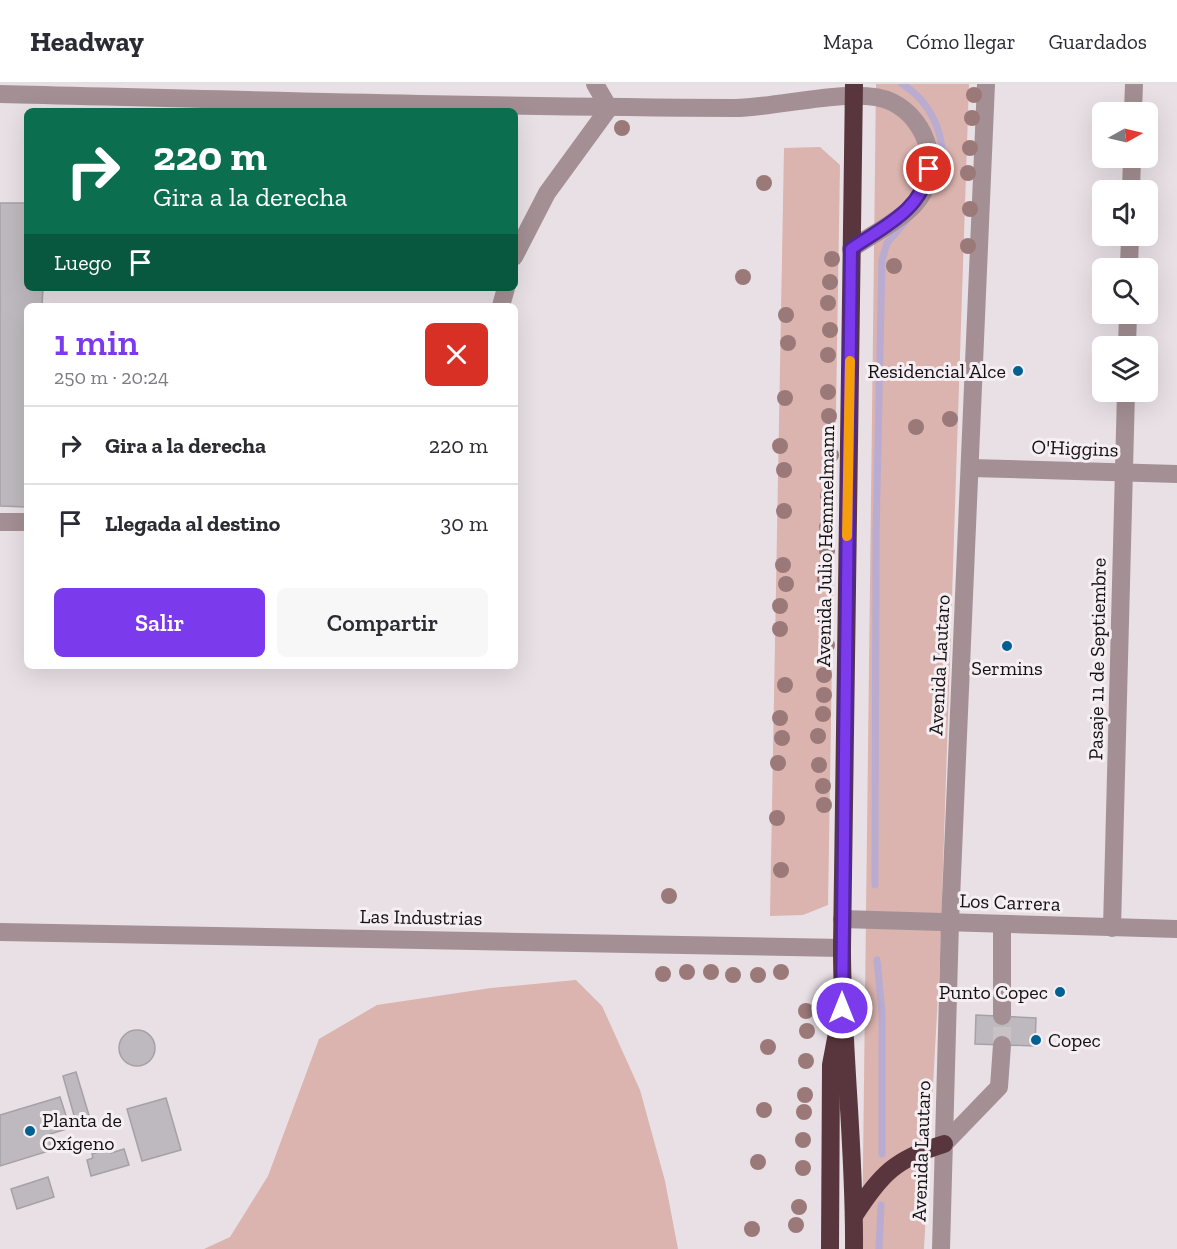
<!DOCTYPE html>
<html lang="es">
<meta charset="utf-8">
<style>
body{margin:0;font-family:"Zilla Slab",serif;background:#f7f7f7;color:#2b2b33;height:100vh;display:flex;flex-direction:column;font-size:22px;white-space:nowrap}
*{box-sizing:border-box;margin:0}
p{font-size:20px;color:#7c7c81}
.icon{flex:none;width:33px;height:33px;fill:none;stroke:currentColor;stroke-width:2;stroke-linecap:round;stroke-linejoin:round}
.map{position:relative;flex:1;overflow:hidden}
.details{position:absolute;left:24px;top:219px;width:494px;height:366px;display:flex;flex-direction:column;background:#fff;border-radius:9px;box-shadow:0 6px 24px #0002}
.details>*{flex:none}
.top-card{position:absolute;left:24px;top:24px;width:494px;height:183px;border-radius:9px;box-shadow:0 6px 24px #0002;background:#0b6e4f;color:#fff;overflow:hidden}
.needle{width:39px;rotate:82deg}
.tools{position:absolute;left:1092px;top:18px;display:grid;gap:12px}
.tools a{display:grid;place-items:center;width:66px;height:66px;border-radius:9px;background:#fff;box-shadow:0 6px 24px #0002;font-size:30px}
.pin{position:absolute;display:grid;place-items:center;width:51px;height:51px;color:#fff;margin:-26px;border:3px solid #fff;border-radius:50%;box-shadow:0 2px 6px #0007}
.me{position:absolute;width:66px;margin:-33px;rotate:0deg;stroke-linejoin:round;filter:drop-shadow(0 0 4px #0008)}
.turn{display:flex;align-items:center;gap:21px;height:126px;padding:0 30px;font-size:27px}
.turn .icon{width:78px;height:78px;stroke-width:2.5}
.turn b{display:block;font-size:42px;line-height:51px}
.then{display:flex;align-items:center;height:57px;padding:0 30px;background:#0003;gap:12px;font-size:22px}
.round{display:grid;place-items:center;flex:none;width:63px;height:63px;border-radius:9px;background:#f7f7f7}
.overview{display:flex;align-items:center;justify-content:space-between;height:102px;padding:0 30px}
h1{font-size:36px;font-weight:600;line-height:45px;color:#7c3aed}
.action{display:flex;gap:12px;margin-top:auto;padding:12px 30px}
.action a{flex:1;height:69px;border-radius:9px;background:#7c3aed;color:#fff;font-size:24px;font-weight:600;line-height:69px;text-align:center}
.action a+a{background:#f7f7f7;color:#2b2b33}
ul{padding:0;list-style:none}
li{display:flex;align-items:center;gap:18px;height:78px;padding:0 30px;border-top:2px solid #e1e1e2}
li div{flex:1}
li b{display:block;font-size:22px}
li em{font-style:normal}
header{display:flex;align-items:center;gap:36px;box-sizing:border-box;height:84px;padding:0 30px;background:#fff;border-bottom:2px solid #e1e1e2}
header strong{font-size:28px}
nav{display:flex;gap:33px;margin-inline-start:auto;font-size:21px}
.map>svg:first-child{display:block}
.green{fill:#dbb3af}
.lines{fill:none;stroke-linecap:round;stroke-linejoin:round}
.stream{stroke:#b9acd0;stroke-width:7}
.building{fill:#beb9be;stroke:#a6a1a7;stroke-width:1.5}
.minor-tunnel{stroke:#c8c1c5;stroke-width:18;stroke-dasharray:18 9;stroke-linecap:butt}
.minor{stroke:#a49094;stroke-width:18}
.highway{stroke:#59363e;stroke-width:18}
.tree{fill:#9b7979}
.route-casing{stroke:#51269a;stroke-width:15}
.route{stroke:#7c3aed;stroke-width:10}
.slow{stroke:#f59e0b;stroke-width:10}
.poi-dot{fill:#006191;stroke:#f5eef2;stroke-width:2}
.labels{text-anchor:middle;stroke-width:6;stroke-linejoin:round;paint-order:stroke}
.poi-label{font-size:20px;fill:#121011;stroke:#f5eef2;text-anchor:end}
.street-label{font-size:20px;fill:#121011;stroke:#f5eef2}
</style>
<header>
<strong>Headway</strong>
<nav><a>Mapa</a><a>Cómo llegar</a><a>Guardados</a></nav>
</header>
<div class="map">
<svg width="1177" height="1165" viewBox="0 0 1177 1165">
<rect width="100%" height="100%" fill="#e8e0e5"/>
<g class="green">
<polygon points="876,0 969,0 940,875 924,1165 862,1165"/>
<polygon points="820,63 840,81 828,821 803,831 770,832 784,64"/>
<polygon points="576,896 602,922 640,1006 665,1097 678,1165 204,1165 230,1153 268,1092 319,955 377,921 491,904"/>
</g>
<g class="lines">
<g class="stream">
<path d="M902,0C936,21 953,66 934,103"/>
<polyline points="875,801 876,451 882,176 887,159 906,137"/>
<polyline points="877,876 882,928 882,1070"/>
<polyline points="879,1165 881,1121"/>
</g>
</g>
<g class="building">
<polygon points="0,119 27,119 27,204 43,204 42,222 27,222 27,423 0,422"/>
<polygon points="976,931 1036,934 1035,962 975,960"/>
<circle cx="137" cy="964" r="18"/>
<polygon points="76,988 91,1038 77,1042 63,992"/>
<polygon points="60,1013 70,1044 50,1050 55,1065 0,1082 0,1031"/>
<polygon points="166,1014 181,1066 142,1077 127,1025"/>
<polygon points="110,1065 111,1069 124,1065 129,1081 91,1092 87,1076 93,1074 92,1070"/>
<polygon points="48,1093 54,1113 17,1125 11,1105"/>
</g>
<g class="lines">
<polyline class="minor-tunnel" points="1002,961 1002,932"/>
<g class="minor">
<polyline points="595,0 609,24"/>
<path d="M0,10C245,16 490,23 735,24C777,24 858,1 892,18C929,36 944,89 914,121C898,138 871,151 851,165"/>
<polyline points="1133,28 1134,0"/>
<polyline points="1131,106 1132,74"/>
<polyline points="514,173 547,109 609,24"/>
<polyline points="1129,184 1130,152"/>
<polyline points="501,222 506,204"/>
<polyline points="1127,262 1128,230"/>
<polyline points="971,384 1177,390"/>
<polyline points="0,438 27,438"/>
<polyline points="842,835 1177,845"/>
<polyline points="1112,844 1126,308"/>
<polyline points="0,848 842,864"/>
<polyline points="1002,932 1002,840"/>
<polyline points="944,1060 999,1003 1002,961"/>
<polyline points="941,1165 950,838 986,0"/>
</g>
<g class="highway">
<path d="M854,0L842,864C842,964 855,1064 854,1165"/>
<path d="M854,1132C881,1090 895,1075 944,1060"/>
<polyline points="830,1165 831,981 838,944"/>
</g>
</g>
<g class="tree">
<circle cx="974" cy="11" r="8"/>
<circle cx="972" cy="34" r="8"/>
<circle cx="622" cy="44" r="8"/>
<circle cx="970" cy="64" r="8"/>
<circle cx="968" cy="89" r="8"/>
<circle cx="764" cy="99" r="8"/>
<circle cx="970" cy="125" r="8"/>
<circle cx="968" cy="162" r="8"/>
<circle cx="832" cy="175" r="8"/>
<circle cx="894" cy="182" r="8"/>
<circle cx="743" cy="193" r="8"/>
<circle cx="830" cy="198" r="8"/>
<circle cx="828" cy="219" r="8"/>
<circle cx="786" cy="231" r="8"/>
<circle cx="830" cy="246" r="8"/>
<circle cx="788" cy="259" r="8"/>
<circle cx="828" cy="271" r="8"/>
<circle cx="828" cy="308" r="8"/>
<circle cx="785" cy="314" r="8"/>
<circle cx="829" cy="332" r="8"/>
<circle cx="950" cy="335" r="8"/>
<circle cx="916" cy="343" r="8"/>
<circle cx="780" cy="362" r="8"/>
<circle cx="831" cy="371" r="8"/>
<circle cx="784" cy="386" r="8"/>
<circle cx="828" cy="412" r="8"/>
<circle cx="784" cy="427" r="8"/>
<circle cx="827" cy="443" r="8"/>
<circle cx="827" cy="467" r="8"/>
<circle cx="783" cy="481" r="8"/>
<circle cx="825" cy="495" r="8"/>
<circle cx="786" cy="500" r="8"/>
<circle cx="780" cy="522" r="8"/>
<circle cx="825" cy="536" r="8"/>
<circle cx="780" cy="545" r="8"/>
<circle cx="827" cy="561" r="8"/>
<circle cx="824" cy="591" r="8"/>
<circle cx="785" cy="601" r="8"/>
<circle cx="824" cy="611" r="8"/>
<circle cx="823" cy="630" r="8"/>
<circle cx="780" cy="634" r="8"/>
<circle cx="818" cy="652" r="8"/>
<circle cx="782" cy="654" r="8"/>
<circle cx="778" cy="679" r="8"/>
<circle cx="819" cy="681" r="8"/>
<circle cx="823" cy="702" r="8"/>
<circle cx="824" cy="721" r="8"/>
<circle cx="777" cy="734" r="8"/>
<circle cx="781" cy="786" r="8"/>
<circle cx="669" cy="812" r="8"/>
<circle cx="687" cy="888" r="8"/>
<circle cx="711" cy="888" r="8"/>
<circle cx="781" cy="888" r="8"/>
<circle cx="663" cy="890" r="8"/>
<circle cx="733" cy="891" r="8"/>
<circle cx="758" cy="891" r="8"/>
<circle cx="806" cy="927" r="8"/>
<circle cx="807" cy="947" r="8"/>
<circle cx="768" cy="963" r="8"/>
<circle cx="806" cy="977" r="8"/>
<circle cx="805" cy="1011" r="8"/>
<circle cx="764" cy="1026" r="8"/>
<circle cx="804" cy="1028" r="8"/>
<circle cx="803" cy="1056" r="8"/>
<circle cx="758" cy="1078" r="8"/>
<circle cx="803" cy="1084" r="8"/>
<circle cx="799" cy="1123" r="8"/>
<circle cx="796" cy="1141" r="8"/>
<circle cx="752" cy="1145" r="8"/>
</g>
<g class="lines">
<defs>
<path id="route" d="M842,924L851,165C884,142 921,127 929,85"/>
</defs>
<use href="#route" class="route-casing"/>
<use href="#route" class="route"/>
<polyline class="slow" points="847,452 850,277"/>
</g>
<g class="poi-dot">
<circle cx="1018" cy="287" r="6"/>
<circle cx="1007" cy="562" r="6"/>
<circle cx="1060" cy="908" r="6"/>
<circle cx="1036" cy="956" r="6"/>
<circle cx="30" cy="1047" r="6"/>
</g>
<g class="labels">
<g class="poi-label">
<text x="1006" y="294">Residencial Alce</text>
<text x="1007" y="591" text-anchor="middle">Sermins</text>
<text x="1048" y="915">Punto Copec</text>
<text x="1048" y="963" text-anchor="start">Copec</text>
<text x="42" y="1043" text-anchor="start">Planta de<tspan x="42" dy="23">Oxígeno</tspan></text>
</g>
<g class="street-label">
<text transform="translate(1075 364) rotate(2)" y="7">O'Higgins</text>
<text transform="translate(825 462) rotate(-89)" y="7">Avenida Julio Hemmelmann</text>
<text transform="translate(1097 575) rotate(-89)" y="7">Pasaje 11 de Septiembre</text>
<text transform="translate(939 581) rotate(-87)" y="7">Avenida Lautaro</text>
<text transform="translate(1010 818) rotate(2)" y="7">Los Carrera</text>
<text transform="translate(421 833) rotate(1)" y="7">Las Industrias</text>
<text transform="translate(921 1067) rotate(-88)" y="7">Avenida Lautaro</text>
</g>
</g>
</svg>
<div class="tools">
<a><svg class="needle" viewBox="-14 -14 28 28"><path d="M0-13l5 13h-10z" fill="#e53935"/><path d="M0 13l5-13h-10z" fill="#7c7c81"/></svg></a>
<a><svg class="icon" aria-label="sound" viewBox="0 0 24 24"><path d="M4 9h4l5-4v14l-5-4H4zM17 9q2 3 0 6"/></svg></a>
<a><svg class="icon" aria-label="search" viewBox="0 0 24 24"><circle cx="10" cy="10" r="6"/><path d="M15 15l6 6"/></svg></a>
<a><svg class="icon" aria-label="layers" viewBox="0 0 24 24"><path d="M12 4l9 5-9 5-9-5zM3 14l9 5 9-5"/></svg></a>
</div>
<div class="pin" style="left:929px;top:85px;background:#d93025"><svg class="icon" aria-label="arrive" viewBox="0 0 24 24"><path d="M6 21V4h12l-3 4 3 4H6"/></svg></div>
<svg class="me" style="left:842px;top:924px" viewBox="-20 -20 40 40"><circle r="17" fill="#7c3aed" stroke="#fff" stroke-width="3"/><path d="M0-11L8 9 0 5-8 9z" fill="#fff"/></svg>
<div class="top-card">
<div class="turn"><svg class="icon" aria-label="right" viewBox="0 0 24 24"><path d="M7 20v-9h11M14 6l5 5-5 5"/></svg><div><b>220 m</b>Gira a la derecha</div></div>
<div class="then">Luego<svg class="icon" aria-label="arrive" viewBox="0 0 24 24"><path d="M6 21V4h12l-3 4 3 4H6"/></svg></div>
</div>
<section class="details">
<div class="overview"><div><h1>1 min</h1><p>250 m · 20:24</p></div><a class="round" style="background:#d93025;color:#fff"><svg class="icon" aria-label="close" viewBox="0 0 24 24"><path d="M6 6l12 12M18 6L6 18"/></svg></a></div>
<ul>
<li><svg class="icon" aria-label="right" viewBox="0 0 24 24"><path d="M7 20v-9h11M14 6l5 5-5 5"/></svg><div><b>Gira a la derecha</b></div><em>220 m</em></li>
<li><svg class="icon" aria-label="arrive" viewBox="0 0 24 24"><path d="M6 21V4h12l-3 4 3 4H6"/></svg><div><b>Llegada al destino</b></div><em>30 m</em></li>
</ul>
<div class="action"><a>Salir</a><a>Compartir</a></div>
</section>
</div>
